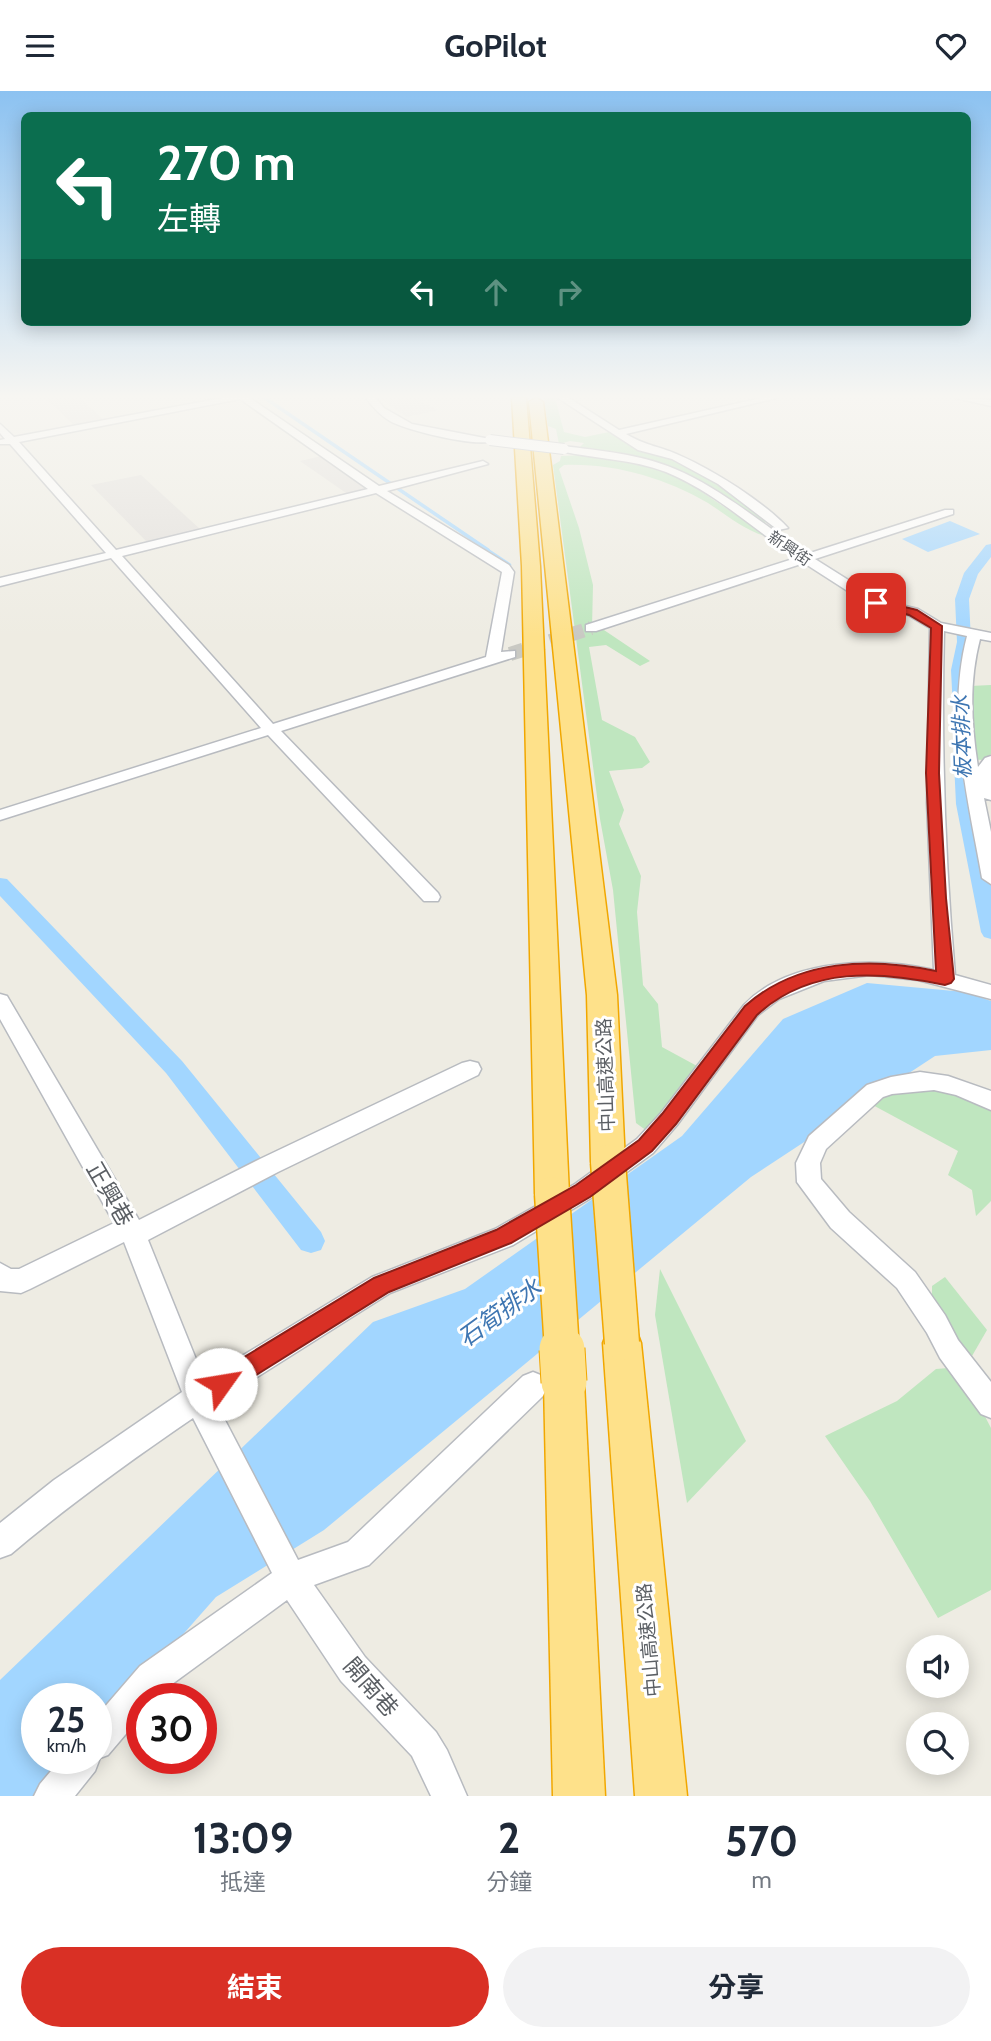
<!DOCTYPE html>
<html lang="zh-TW">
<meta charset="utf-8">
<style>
body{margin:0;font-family:Cabin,"Noto Sans TC",sans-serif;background:#f2f2f3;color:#1f2937;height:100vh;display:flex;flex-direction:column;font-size:26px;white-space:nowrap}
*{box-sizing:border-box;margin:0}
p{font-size:23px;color:#747a83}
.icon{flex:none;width:38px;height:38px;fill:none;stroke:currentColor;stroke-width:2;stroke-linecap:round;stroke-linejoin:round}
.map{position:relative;height:1705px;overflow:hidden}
.panel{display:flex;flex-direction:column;background:#fff;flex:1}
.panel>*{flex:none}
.hud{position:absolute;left:21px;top:21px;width:950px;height:214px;border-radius:10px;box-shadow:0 4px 18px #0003;background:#0b6e4f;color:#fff;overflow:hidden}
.buttons{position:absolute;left:906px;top:1544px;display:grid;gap:14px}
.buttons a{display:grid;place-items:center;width:63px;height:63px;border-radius:50%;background:#fff;box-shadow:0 4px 18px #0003;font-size:35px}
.speed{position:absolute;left:21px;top:1592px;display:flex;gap:14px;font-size:35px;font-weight:700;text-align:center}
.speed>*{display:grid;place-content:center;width:91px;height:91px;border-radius:50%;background:#fff;box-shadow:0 4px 18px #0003;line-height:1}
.speed small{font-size:18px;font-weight:400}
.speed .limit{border:10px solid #d22;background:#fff;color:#111}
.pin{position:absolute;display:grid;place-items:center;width:60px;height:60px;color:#fff;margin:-30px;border-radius:14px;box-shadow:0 4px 10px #0006}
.me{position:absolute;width:77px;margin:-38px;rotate:58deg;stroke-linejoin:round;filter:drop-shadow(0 0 5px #0008)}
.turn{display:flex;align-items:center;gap:24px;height:147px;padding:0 21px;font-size:32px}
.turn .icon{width:91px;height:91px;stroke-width:2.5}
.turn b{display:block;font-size:49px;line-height:60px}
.lanes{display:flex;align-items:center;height:66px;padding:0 21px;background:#0003;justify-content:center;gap:35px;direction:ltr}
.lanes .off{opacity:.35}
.eta{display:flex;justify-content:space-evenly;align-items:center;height:119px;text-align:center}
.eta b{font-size:42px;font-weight:700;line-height:49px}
.cta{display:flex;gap:14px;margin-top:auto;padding:14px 21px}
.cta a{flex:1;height:80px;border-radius:42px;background:#d93025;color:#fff;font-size:28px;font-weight:700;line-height:80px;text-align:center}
.cta a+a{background:#f2f2f3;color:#1f2937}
header{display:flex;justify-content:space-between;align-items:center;height:91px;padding:0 21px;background:#fff;font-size:32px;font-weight:700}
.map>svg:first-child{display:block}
.industrial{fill:#e2dfdb}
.green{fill:#bfe6bf}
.water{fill:#a2d6ff}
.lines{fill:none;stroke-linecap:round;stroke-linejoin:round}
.stream-far1{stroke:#a2d6ff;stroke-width:3.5}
.stream{stroke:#a2d6ff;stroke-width:4.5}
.canal{fill:#a2d6ff;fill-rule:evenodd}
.minor-tunnel{stroke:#c9c9c3;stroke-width:14;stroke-dasharray:14 7;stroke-linecap:butt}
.minor-casing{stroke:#b8bbc0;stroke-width:3}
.highway-casing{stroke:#f1a700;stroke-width:3}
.minor{fill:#fff;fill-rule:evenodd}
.highway{fill:#fee18a;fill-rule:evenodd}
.minor-bridge-casing{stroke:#b8bbc0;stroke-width:12;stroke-linecap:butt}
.highway-bridge-far1-casing{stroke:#f1a700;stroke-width:37;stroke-linecap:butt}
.highway-bridge-casing{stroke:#f1a700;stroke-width:47;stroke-linecap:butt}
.minor-bridge{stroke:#fff;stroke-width:10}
.highway-bridge-far1{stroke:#fee18a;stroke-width:34}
.highway-bridge{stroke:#fee18a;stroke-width:45}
.route{fill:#d93025;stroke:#8d1f18;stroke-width:2}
.labels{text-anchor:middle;stroke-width:6;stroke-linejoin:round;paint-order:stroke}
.far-street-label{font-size:16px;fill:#5b5f64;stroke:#fff}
.street-label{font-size:19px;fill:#5b5f64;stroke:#fff}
.water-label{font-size:21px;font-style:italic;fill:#3e76b2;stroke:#fff}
.near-street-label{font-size:23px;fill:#5b5f64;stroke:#fff}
.near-water-label{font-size:24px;font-style:italic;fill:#3e76b2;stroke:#fff}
</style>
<header><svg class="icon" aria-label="menu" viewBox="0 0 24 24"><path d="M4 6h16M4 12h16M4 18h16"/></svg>GoPilot<svg class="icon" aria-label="heart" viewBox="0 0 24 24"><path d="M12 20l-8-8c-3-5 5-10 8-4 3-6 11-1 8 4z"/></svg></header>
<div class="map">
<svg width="991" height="1705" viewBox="0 0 991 1705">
<rect width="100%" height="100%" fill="#eeece3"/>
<g class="industrial">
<polygon points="45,307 80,307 105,330 75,335"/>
<polygon points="379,307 414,307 438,319 407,326"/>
<polygon points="326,364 375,398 349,404 300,370"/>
<polygon points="141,384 201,439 148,452 91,394"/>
</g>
<g class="green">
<polygon points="544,307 555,307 564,341 585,346 609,341 629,354 705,381 766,427 765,435 665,374 633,364 580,356 584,352 570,350 559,353 556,338 548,335"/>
<path d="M586,364L659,378L681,387L769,446C746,441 727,424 708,412C665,387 614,372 564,374L559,378L579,437L593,494L592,536L601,537L650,570L640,575L606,554L589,556L602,629L635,646L650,671L642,677L609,680L624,719L619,733L641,785L637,821L643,894L658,913L662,956L697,975L661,1031L647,1040L636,1032L613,799L600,728L553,374L560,370L561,365Z"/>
<polygon points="991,594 991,663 983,669 967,668 970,595"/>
<polygon points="932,996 957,1001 991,1018 991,1110 976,1125 972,1099 948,1084 958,1060 869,1012 884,1003"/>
<polygon points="660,1178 746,1350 687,1412 655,1224"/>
<polygon points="945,1186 987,1239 972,1265 932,1221 932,1195"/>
<polygon points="948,1277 969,1295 991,1337 991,1499 938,1527 870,1410 825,1345 897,1310 936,1278"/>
</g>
<g class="water">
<polygon points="950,430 980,443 928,461 902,448"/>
<polygon points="867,892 965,901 991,910 991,959 935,965 751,1086 324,1439 216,1506 96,1642 96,1608 37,1608 37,1668 73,1668 40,1705 0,1705 0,1589 373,1231 465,1198 682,1045 783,928"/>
</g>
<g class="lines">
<polyline class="stream-far1" points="265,307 488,459"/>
<polyline class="stream" points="485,458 509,474"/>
<g class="canal">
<polygon points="991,453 991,466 978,483 969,508 971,551 967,579 969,618 961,623 953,618 951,579 957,551 955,508 964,482 986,454"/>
<polygon points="961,645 969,650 974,713 991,792 991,848 984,846 981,841 956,713 953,650"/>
<polygon points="0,787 7,788 182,970 321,1141 325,1150 321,1159 311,1162 301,1159 166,982 0,805"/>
</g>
<polyline class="minor-tunnel" points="510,563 591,537"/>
<defs>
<g id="minor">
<path d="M222,307H250L379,395L483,370L488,373L387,400L509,474L514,481L501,561L515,560V566L281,640L438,802L440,806L438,810H424L268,644L0,729V719L261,637L111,467L0,495V487L106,462L10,353H0V349L5,348L0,342V333L14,346ZM240,308L368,398L116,459L19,351ZM376,402L502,481L486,566L273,633L122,465Z"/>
<path d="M366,307H376L384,317L412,333L495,349C481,358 405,339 390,330C380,324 373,316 366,307Z"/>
<path d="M558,307H569L619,339L761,307H777L626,343C648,356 660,355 681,365C713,379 764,411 788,437L778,439L718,393L672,368L638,359Z"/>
<polygon points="956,307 991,309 991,315"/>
<path d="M564,355C601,360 640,363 675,378C722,398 764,434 807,463L945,419H953V423L815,468L880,509L918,518L941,532L991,542V550L980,548C969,590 971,632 978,676L985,667L991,665V709L984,707L991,741V793L982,787C968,707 946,626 967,545L944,540C941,655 945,769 955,884L991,894V908L918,889L870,884L824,890L779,908L758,924L677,1034L653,1062L591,1107L513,1154L390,1202L216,1312L298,1469L348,1451L523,1285L533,1281L543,1285L547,1295L543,1305L369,1474L314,1494L365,1566L436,1641L447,1659L467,1705H431L412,1665L341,1590L287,1509L164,1599L155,1608H142V1624L108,1664L100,1667L95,1680L75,1705H34L40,1693L61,1668H96V1626L140,1575L272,1482L193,1327C130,1370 69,1414 11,1463L0,1467V1432L54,1389L182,1301L124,1151L30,1198L21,1202L0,1200V1172L11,1178H19L114,1132L0,928V903L7,905L139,1129L262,1067L462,972L470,970L478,972L481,978L478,984L278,1081L148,1149L204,1288L372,1186L495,1138L575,1093L637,1048L661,1022L744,914C789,867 876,866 934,879L927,712L930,537L908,524L871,515L804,472L596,540H586V534L796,467C754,438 713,400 666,381C632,368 596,368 560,360V356Z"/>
<polygon points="920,981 948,985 991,1000 991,1019 956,1004 934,999 892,1003 883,1006 826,1058 820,1072 821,1088 849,1121 915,1181 945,1224 958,1249 991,1291 991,1327 981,1323 940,1267 927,1242 897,1197 831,1137 797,1091 796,1072 809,1045 867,994 891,986"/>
</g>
<g id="highway">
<polygon points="512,307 526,307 540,475 569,1103 564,1114 552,1118 540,1114 535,1103 522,475"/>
<polygon points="536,307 543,311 617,904 625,1071 620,1081 608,1085 596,1081 591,1071 587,904 529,311"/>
<polygon points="622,1233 636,1239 641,1252 687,1705 635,1705 603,1252 608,1239"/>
<polygon points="564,1271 578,1277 584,1291 605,1705 553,1705 544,1291 550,1277"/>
</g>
</defs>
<use href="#minor" class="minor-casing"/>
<use href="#highway" class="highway-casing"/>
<use href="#minor" class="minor"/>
<use href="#highway" class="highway"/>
<defs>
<polyline id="minor-bridge" points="490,349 564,358"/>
<g id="highway-bridge-far1">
<polyline points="608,1071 622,1252"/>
<polyline points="552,1103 562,1259"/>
</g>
<polyline id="highway-bridge" points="562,1258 564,1291"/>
</defs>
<use href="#minor-bridge" class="minor-bridge-casing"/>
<use href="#highway-bridge-far1" class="highway-bridge-far1-casing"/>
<use href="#highway-bridge" class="highway-bridge-casing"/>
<use href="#minor-bridge" class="minor-bridge"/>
<use href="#highway-bridge-far1" class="highway-bridge-far1"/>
<use href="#highway-bridge" class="highway-bridge"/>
</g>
<linearGradient id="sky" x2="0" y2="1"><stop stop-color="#8cc2f1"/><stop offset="0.56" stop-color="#f7f6f2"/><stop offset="1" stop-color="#f7f6f2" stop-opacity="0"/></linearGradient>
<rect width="991" height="546" fill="url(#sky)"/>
<path class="route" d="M876,509L917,519L942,535L939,682L946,807L954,888L951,892L945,894C880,880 810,875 757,924L676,1033L652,1060L590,1106L511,1152L389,1201L229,1301L221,1304L213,1301L209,1293L213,1285L374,1187L496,1139L576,1094L639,1049L662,1023L745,915C798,868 871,866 936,880L926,682L931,537L909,524L872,514V510Z"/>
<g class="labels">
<g class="far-street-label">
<text transform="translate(790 457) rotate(34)" y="6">新興街</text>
</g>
<g class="street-label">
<text transform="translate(605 984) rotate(-92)" y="7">中山高速公路</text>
<text transform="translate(648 1549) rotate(-95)" y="7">中山高速公路</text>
</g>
<g class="water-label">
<text transform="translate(962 646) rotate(-92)" y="7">板本排水</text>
</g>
<g class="near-street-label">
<text transform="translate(110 1103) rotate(60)" y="8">正興巷</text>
<text transform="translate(371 1596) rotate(49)" y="8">開南巷</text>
</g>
<g class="near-water-label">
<text transform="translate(500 1222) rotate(-36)" y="8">石筍排水</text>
</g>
</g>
</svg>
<div class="buttons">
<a><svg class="icon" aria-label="sound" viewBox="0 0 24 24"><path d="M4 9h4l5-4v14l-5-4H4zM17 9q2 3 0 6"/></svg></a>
<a><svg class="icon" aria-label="search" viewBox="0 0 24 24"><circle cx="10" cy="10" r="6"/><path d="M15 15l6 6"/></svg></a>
</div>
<div class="speed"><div>25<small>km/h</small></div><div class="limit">30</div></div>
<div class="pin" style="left:876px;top:512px;background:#d93025"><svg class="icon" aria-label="arrive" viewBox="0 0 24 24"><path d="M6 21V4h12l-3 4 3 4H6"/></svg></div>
<svg class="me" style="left:221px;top:1293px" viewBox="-20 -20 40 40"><circle r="19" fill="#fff"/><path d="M0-13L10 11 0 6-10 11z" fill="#d93025"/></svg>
<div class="hud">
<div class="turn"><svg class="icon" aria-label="left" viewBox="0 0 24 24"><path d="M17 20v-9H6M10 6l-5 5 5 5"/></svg><div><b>270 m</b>左轉</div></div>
<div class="lanes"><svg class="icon" aria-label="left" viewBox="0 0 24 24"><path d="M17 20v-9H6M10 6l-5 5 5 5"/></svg><svg class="icon off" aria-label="ahead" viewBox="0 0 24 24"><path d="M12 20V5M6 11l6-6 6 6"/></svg><svg class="icon off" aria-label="right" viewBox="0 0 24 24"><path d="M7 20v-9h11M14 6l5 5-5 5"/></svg></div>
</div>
</div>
<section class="panel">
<div class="eta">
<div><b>13:09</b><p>抵達</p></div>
<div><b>2</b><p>分鐘</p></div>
<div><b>570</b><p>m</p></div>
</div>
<div class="cta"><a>結束</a><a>分享</a></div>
</section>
